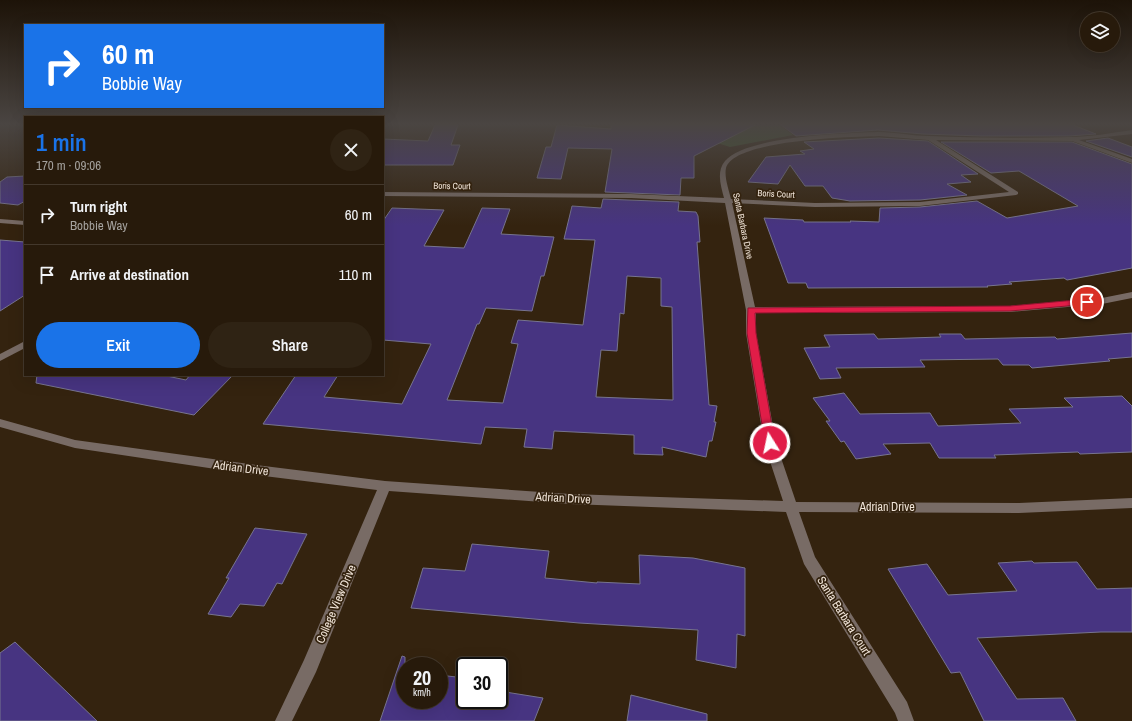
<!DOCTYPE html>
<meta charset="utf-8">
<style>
body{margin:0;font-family:"Archivo Narrow",sans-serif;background:#2f2314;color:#f1f3f6;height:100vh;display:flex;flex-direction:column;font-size:15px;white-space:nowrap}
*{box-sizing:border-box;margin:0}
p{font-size:13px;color:#a4a19d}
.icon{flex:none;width:22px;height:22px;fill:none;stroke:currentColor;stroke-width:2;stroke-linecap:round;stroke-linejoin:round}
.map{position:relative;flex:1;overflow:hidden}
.sheet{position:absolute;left:24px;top:116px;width:360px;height:260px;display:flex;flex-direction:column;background:#271a0b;border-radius:0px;box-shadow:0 4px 16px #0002,0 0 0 1px #43382c}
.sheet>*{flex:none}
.hud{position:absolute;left:24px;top:24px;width:360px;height:84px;border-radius:0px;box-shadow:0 4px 16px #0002,0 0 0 1px #43382c;background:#1a73e8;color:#fff;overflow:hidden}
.controls{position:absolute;left:1080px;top:12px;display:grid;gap:8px}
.controls a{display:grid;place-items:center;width:40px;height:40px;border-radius:50%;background:#271a0b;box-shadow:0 4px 16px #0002,0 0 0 1px #43382c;font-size:20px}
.speed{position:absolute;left:396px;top:657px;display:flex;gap:8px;font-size:20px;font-weight:700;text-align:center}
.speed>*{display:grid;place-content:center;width:52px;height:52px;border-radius:50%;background:#271a0b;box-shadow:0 4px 16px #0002,0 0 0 1px #43382c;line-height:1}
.speed small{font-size:10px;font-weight:400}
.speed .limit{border:2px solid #111;border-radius:6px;background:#fff;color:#111}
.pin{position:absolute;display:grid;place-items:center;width:34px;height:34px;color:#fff;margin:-17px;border:2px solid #fff;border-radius:50%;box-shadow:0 1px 4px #0007}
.me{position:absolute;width:44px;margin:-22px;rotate:350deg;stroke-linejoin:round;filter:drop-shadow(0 0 3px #0008)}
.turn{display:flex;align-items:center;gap:14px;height:84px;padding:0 12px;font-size:18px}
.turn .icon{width:52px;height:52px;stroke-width:2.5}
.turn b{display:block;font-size:28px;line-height:34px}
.round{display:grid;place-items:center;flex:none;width:42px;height:42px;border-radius:21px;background:#2f2314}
.overview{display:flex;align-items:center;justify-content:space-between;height:68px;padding:0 12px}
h1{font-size:24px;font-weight:600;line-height:30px;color:#1a73e8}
.cta{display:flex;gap:8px;margin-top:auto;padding:8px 12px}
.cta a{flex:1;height:46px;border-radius:24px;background:#1a73e8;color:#fff;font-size:16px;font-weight:600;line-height:46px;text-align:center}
.cta a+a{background:#2f2314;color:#f1f3f6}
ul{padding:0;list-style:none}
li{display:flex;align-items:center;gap:12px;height:60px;padding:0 12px;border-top:1px solid #43382c}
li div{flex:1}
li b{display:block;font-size:15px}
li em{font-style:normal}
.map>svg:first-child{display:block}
.green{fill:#3e592b}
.building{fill:#473481;stroke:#77748f;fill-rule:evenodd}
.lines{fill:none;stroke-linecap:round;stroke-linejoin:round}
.minor{fill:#786b65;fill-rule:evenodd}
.route{fill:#e11d48;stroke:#92132f}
.labels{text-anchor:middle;stroke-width:3.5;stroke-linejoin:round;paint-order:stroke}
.far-street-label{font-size:9px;fill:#f0e4d8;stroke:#34230f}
.near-street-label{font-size:12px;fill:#f0e4d8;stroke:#34230f}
</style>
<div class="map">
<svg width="1132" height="721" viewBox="0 0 1132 721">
<rect width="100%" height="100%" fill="#34230f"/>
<polygon class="green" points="660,125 779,125 793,135 730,147"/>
<g class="building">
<polygon points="435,125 458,125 451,145 460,145 453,165 383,165 383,139 428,141"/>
<polygon points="557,125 611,129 611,125 755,125 694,156 694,178 681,178 680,195 605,192 612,149 568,148 561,179 537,178 546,147 551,147"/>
<polygon points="781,125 1073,125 1096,134 1069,136 981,136 923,134 878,130 796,136"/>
<polygon points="879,138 928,141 978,174 961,175 971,182 947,184 967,195 920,200 850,201 832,198 823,186 805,186 790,165 778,184 748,182 766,157 805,154 800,151 814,149 804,142"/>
<polygon points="1108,138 1132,147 1132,157 1086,141"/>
<polygon points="941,142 1072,142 1132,164 1132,268 1067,280 1064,278 1009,282 1012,284 987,286 988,287 808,288 806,283 788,283 764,218 803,220 804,222 851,222 850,221 879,222 880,208 920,207 977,201 1007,218 1078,206 1019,171 991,173"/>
<polygon points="25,176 25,201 18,205 0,203 0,182 7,177"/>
<path d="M603,199L679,202L678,211L696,212L698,216L700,242H697L709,405L717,406L714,422H716L712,441H709L706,457L662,447L663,455L634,454V435L554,431L552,449L524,447L527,429L485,427L481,444L263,424L296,375H338L324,397L402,404L431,344L383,340V221L392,208L444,210L424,246L464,248L482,208L510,209L501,234L554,237L544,276H541L532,311L486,308L479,324H477L447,400L503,403L518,344L511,343L518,320L583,325L595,240L564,239L572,206L601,208ZM627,276L661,278V306L672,307L673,400L596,397L601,350L617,351L620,313L624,314Z"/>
<polygon points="0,240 25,242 25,295 0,311"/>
<polygon points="1132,333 1132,357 1108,359 1110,361 1032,368 1029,365 1003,365 998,359 920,360 925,367 836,368 841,378 820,379 804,348 830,347 824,335 874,334 878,339 941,337 939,334 961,334 965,339 1055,337 1057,339"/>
<polygon points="37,375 162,375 186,380 190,375 233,375 194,415 36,383"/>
<polygon points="844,393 860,414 930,413 938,426 1021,423 1009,409 1073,407 1064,398 1122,396 1132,406 1132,452 1080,454 1078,452 994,455 996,458 939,458 930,443 883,444 891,454 856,459 844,441 841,442 826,421 830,421 813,398"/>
<polygon points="255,528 307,534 282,584 277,583 264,606 240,604 231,617 208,614 229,578 226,578"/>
<polygon points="472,544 549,551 545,578 597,583 597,582 640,584 639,555 693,558 745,568 745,636 737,634 736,668 696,660 698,630 579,623 411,608 423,568 465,571"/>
<polygon points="1032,561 1034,563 1077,562 1097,589 1132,588 1132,632 1101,632 977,638 1017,699 1063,698 1076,721 984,721 960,672 951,673 888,569 927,564 948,595 1017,591 998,563"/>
<polygon points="15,642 97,721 0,721 0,653"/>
<polygon points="402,656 405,657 405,700 439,700 439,675 465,678 465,700 499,700 499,691 543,698 534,721 380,721"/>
<polygon points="631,695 707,714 707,721 627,721"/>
</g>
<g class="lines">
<g class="minor">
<path d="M1132,130V134L1079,140L1132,159V163L1072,141L936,140L1018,192V194L1016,195L920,206L815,207L732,203L755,307L1010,306L1102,298L1132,292V298L1102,304L1010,312L756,313V333L776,443L796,502L1019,503L1132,498V508L1019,513L799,512L815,557L907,702L914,721H898L895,713L804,564L786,512L570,504L389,491L316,672L292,721H275L304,660L377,490L249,474L75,448L0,427V419L75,440L249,464L385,481L570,494L783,501L764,443L746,333V310L725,203L631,198L383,196V192L631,194L724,198C721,186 716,172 725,161C746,136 845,133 878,132C895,132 912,136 929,136C975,138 1022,138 1069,137C1090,137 1111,133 1132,130ZM879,136L928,140L1009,192L920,202L815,203L731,199C729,190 724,177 726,168C734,139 853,137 879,136Z"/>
<polygon points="0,219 25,221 25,225 0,223"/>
<polygon points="25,341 25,348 0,361 0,354"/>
</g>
</g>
<linearGradient id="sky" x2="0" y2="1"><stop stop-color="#1d1308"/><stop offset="0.55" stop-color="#4a4542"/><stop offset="1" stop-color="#4a4542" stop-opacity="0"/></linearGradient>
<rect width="1132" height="226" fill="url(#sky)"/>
<polygon class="route" points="1087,299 1091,302 1090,304 1010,311 755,313 756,333 775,443 774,446 766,446 765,443 747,333 748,308 1010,306"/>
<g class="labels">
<g class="far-street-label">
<text transform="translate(452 186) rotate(1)" y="3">Boris Court</text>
<text transform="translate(776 194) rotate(3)" y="3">Boris Court</text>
<text transform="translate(743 226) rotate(78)" y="3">Santa Barbara Drive</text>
</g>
<g class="near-street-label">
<text transform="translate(241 468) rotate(7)" y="4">Adrian Drive</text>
<text transform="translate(563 498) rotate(3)" y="4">Adrian Drive</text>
<text x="887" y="511">Adrian Drive</text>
<text transform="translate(336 604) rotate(-67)" y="4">College View Drive</text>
<text transform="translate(844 616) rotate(58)" y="4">Santa Barbara Court</text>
</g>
</g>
</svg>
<div class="controls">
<a><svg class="icon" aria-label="layers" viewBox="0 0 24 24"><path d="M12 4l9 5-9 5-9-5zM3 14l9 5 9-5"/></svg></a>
</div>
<div class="speed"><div>20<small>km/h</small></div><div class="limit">30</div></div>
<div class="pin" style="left:1087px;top:302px;background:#d93025"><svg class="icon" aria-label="arrive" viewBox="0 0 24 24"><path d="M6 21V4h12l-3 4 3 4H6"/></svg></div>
<svg class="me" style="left:770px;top:443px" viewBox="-20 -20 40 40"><circle r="17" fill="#e11d48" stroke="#fff" stroke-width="3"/><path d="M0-11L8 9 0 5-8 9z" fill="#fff"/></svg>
<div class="hud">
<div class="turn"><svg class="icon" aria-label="right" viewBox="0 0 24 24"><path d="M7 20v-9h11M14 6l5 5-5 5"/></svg><div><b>60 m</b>Bobbie Way</div></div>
</div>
<section class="sheet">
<div class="overview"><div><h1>1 min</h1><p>170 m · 09:06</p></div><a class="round"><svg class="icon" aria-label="close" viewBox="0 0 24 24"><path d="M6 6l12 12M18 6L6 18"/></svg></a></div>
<ul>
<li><svg class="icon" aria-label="right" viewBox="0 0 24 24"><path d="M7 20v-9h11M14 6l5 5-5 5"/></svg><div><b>Turn right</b><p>Bobbie Way</p></div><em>60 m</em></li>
<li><svg class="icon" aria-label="arrive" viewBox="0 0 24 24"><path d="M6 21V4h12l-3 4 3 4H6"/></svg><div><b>Arrive at destination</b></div><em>110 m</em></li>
</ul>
<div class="cta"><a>Exit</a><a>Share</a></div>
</section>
</div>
